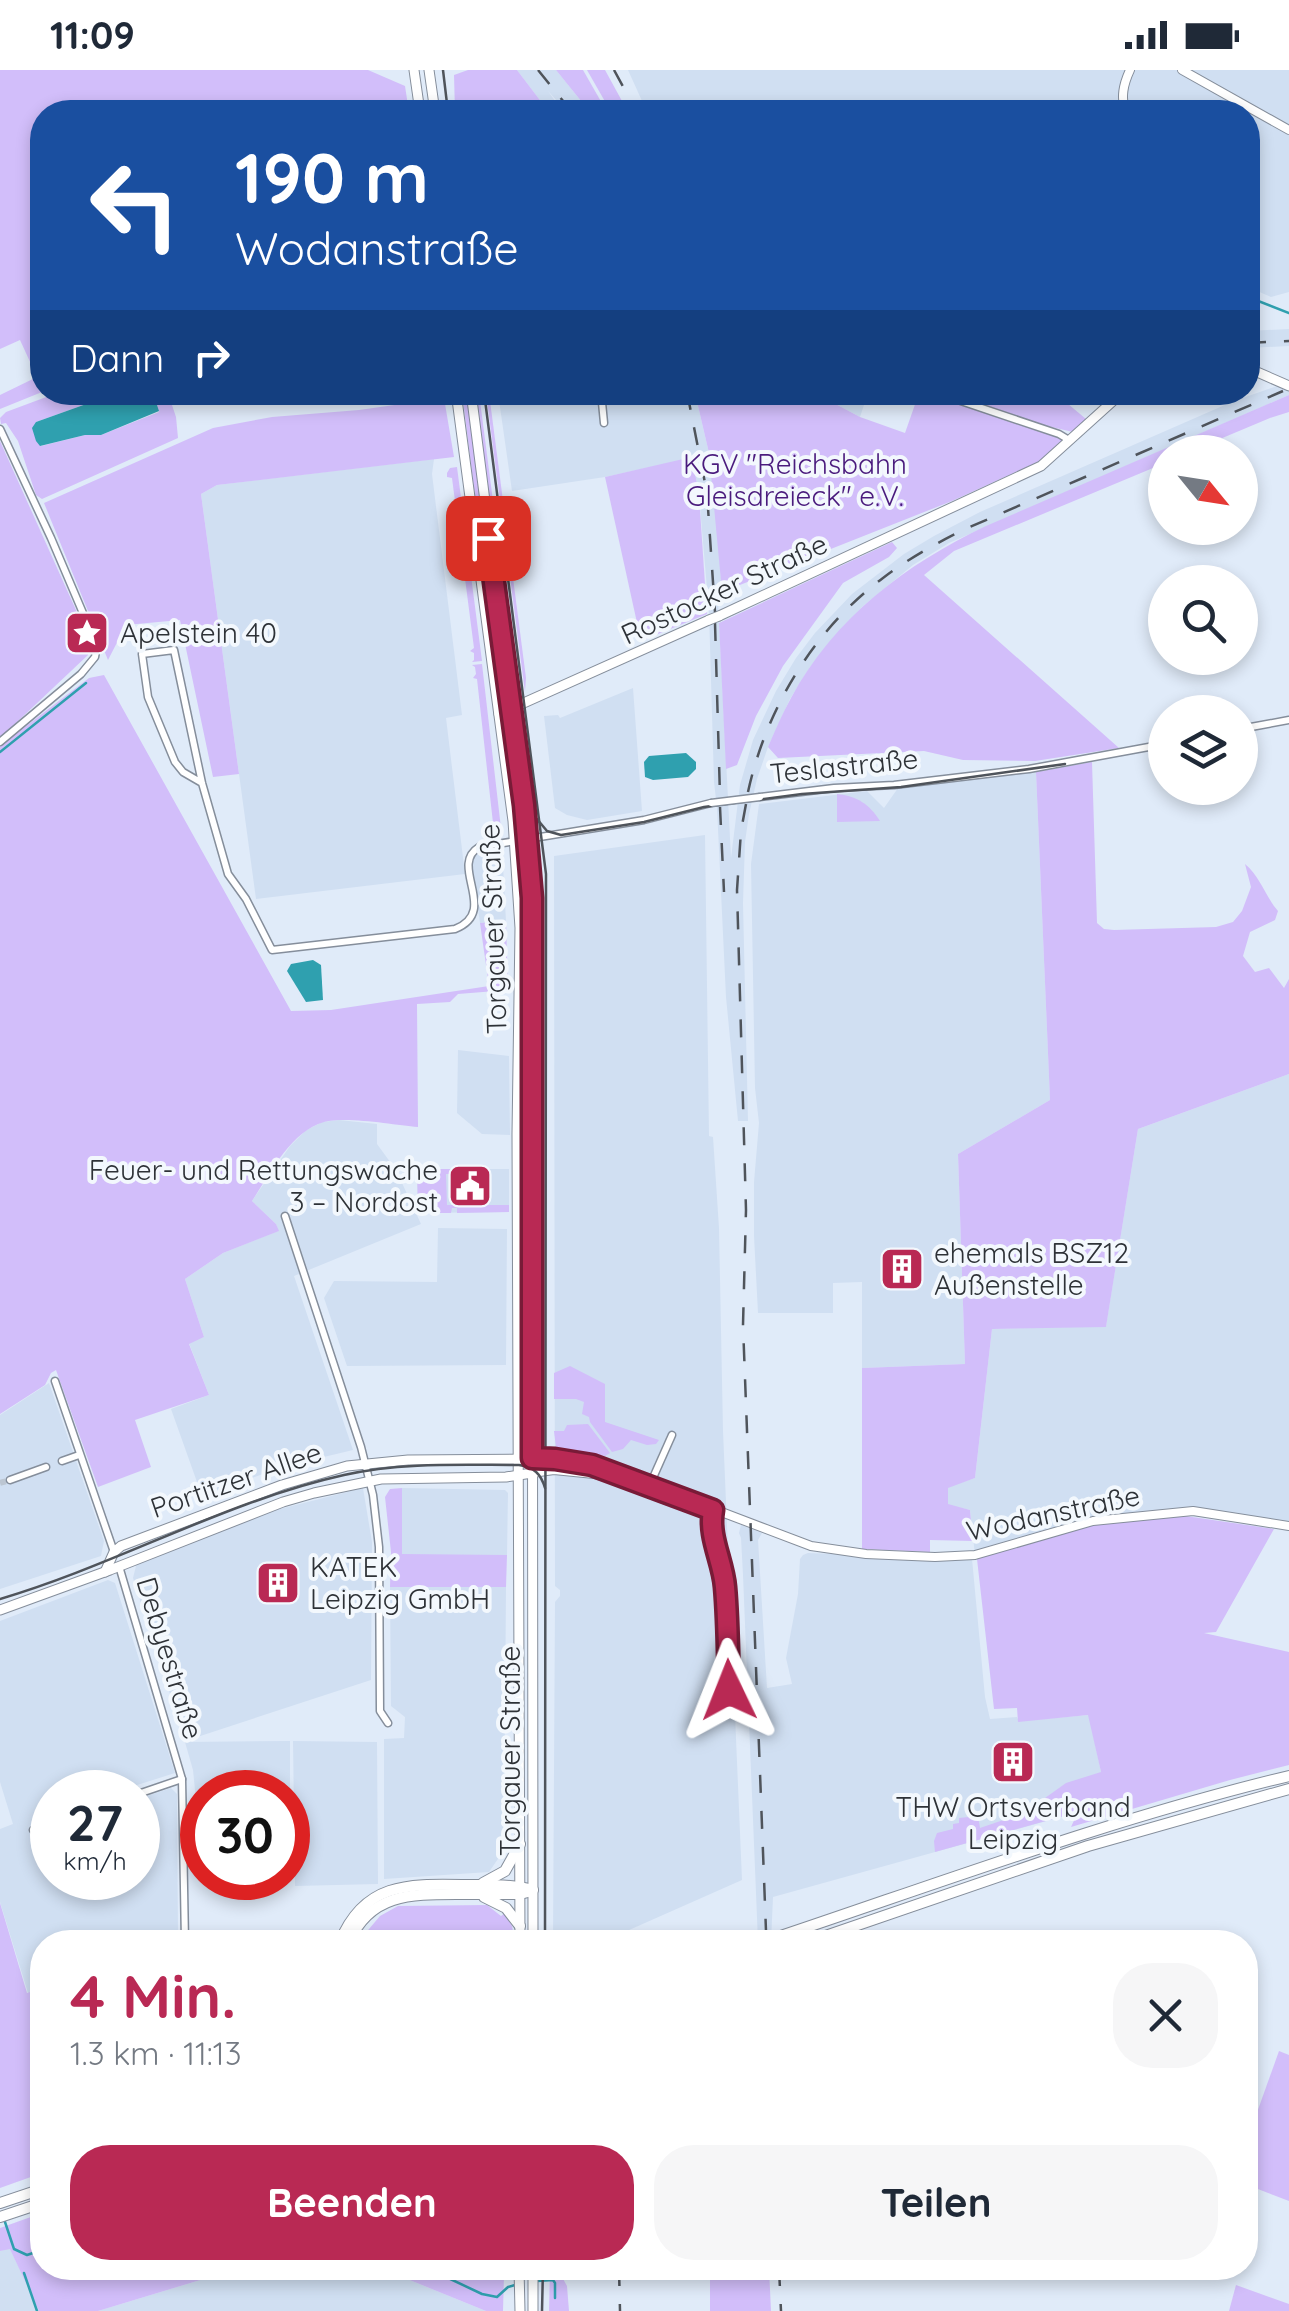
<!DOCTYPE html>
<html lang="de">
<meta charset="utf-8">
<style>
body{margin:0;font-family:Quicksand,sans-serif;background:#f6f6f7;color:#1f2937;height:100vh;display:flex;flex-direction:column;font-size:38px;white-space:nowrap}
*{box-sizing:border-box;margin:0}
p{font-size:32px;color:#747a83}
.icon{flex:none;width:55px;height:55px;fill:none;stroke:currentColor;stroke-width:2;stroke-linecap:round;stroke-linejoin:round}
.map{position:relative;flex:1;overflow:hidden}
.side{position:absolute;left:30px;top:1860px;width:1228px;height:350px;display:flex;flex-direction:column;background:#fff;border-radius:40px;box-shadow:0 5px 15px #0003}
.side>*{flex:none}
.guide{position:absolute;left:30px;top:30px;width:1230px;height:305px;border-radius:40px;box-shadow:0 5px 15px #0003;background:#1a4fa0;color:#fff;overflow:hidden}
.needle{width:65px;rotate:120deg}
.tools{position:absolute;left:1148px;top:365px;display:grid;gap:20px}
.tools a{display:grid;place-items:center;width:110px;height:110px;border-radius:50%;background:#fff;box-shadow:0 5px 15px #0003;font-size:50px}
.speed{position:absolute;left:30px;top:1700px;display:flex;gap:20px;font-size:50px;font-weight:700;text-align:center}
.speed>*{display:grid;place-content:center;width:130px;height:130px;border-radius:50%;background:#fff;box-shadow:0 5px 15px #0003;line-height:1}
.speed small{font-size:25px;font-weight:400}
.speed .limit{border:15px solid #d22;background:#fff;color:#111}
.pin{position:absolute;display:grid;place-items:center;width:85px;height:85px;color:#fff;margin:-42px;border-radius:20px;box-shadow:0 5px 15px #0006}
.me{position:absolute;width:110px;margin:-55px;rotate:358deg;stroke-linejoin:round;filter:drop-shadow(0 0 8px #0008)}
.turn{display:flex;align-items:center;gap:35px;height:210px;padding:0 40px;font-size:45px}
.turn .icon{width:130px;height:130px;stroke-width:2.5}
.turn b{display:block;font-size:70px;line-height:85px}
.then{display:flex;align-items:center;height:95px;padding:0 40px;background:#0003;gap:20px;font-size:38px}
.round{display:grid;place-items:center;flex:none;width:105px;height:105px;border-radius:40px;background:#f6f6f7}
.headline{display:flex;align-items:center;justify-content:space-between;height:170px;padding:0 40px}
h1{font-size:60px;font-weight:800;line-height:75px;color:#b92954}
.button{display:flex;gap:20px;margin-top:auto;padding:20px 40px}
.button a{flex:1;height:115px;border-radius:40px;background:#b92954;color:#fff;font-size:40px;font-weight:800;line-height:115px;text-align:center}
.button a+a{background:#f6f6f7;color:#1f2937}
.status{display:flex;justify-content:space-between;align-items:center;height:70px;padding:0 50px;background:#fff;direction:ltr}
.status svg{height:28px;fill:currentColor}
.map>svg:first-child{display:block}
.built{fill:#d0dff2}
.green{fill:#d2befa}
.water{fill:#2fa0af}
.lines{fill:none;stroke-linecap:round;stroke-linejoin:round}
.stream{stroke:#2fa0af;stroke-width:2.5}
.minor-tunnel{stroke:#bcc6d2;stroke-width:6;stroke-dasharray:6 3;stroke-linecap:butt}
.minor-casing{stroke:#858e9b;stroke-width:9}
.tertiary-casing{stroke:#858e9b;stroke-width:10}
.secondary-casing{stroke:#858e9b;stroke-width:11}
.primary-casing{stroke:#858e9b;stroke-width:11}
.motorway-casing{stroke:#858e9b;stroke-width:12}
.minor{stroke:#fff;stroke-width:6}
.tertiary{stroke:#fff;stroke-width:8}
.secondary{stroke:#fff;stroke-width:9}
.primary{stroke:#fff;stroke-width:9}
.motorway{stroke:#fff;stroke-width:10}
.tram{stroke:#4f545b;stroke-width:2.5}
.rail{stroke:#4f545b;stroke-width:2.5;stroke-dasharray:18 18;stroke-linecap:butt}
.minor-bridge-casing{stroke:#858e9b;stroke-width:9;stroke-linecap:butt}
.secondary-bridge-casing{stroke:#858e9b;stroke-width:11;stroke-linecap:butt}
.motorway-bridge-casing{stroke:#858e9b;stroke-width:12;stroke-linecap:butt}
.minor-bridge{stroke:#fff;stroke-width:6}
.secondary-bridge{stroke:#fff;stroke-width:9}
.motorway-bridge{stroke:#fff;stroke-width:10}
.route-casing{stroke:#781b37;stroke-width:25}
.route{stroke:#b92954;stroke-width:18}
.labels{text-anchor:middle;stroke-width:8;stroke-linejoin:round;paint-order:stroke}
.park-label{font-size:28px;fill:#4a1b7d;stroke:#f3f8fd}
.street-label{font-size:28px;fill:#2e3237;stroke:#f3f8fd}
.poi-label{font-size:28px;fill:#2e3237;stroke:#f3f8fd;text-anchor:start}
</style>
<div class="status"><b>11:09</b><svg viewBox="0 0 49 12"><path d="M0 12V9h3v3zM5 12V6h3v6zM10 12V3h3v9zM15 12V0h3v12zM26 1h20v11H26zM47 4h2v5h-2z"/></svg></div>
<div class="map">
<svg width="1289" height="2241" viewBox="0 0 1289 2241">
<rect width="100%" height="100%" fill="#e0ebf9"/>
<g class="built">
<polygon points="517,0 556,0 590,42 567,42 548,21 563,42 549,42"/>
<polygon points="628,0 1289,0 1289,222 1271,227 1248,217 1248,42 647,42"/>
<polygon points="1289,259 1289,276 1248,278 1248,261"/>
<polygon points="1289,312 1289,325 949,473 913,495 862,537 810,597 790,629 768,677 757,709 749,744 745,772 743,833 748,1051 738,1051 726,927 717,738 714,712 709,542 699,425 692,388 605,407 512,421 498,323 695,323 709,383 717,450 722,522 718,531 731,788 740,715 753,670 776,621 796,588 815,563 852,524 904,484 934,466 980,442 1234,331"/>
<polygon points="815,323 868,323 860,347"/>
<polygon points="434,389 432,404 462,645 446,648 465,804 256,829 201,424 217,415"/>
<polygon points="633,618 642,741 587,750 567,745 555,738 544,646 558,645 560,648"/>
<polygon points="1036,702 1050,1030 958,1084 965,1294 862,1298 862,1212 833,1213 833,1243 758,1243 754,1166 754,1112 759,1053 755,1018 751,794 759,734 867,721 884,738 898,718"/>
<polygon points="705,765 709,1066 713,1067 719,1158 723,1361 742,1810 602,1872 553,1872 555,1532 560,1526 560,1520 555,1516 554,786"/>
<polygon points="502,777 506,851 480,853 471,790 475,785"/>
<polygon points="458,980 509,986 510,1065 482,1064 457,1043"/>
<polygon points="1289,1004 1289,1457 1165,1443 975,1485 970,1440 948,1435 948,1417 975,1408 992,1259 1106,1256 1138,1059"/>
<polygon points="339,1050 377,1054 377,1074 396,1100 421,1154 294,1206 353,1380 282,1397 202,1426 171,1339 209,1325 189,1273 204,1267 185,1209 223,1183 278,1161 276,1154 252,1131 290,1076 305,1061 322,1052"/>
<polygon points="417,1099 509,1099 509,1142 418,1143"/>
<polygon points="438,1158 507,1159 506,1295 347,1296 324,1228 334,1211 437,1212"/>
<polygon points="49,1313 104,1471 101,1486 0,1519 0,1345"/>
<polygon points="363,1418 372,1472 371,1610 185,1671 133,1508 137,1492 264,1443"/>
<polygon points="402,1418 505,1420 508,1423 507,1485 401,1485"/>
<polygon points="741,1455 762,1463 758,1470 767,1618 792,1614 786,1588 798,1524 800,1489 803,1485 808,1483 972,1489 985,1627 990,1649 1017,1647 1019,1651 1089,1645 1101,1702 1079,1742 773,1827 771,1872 758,1872 743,1505 741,1468 739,1463"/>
<polygon points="108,1510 115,1513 175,1703 115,1722 52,1722 52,1741 32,1748 42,1776 52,1773 52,1808 138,1808 138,1729 171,1718 177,1724 178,1866 161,1872 42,1872 42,1918 28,1923 0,1832 0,1759 13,1754 0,1712 0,1551"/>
<polygon points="390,1517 506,1517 504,1780 489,1802 384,1809 384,1669 404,1668 405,1647 391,1636"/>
<polygon points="290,1671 290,1730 288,1730 288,1722 202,1722 202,1730 196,1730 193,1700 185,1672"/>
<polygon points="293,1671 377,1672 378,1814 295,1816"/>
<polygon points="10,2178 39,2241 0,2241 0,2181"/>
<polygon points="240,2198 380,2198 486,2241 98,2241"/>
</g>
<g class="green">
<polygon points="0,0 368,0 405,16 409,42 42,42 42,322 0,339 0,325 37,307 20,270 0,279"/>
<polygon points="468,0 517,0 549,42 455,42 454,5"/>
<polygon points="556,0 583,0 607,42 590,42"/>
<polygon points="587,0 605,0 628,42 611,42"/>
<polygon points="951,322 1055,323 1086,349 1073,362 1030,352 951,325"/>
<polygon points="57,323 117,323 36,352 41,376 85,365 101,365 159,342 155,329 161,326 160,323 168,323 176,347 178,368 42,429 36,425 18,371 6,353 1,354 0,348 6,342"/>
<polygon points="462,323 467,323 506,629 503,623 489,538"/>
<polygon points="475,323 479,323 518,624 512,613"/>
<polygon points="486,323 489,323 526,608 525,622"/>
<polygon points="695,323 776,323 784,333 797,323 815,323 860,347 905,363 919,323 928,323 1056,366 1062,371 1059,376 1040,391 952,431 722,522 709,383"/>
<path d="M1289,325V342L1270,348L1189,382H1165V393L954,481L924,505L1119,678L1035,691L963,690L924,681L778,688L768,677C775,661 782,644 791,628C834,548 906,494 986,456Z"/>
<polygon points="444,328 454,387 217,415 201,424 239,704 213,707 180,550 126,555 108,590 44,433 213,358 272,347 359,340"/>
<polygon points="0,371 89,569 88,585 0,668"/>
<polygon points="692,387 699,425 707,544 641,571 605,407"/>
<polygon points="457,397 482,591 472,592 474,590 474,583 470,581 474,578 452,408 447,407 447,403 450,398"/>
<polygon points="892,472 897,478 889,487 843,513 783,596 756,646 737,695 726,699 719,553"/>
<polygon points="482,594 502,767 494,769 490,763 494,762 477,609 473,608 476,604 475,597 472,595"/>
<path d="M104,605L291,941L331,940L489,916L480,853L506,851L508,920L458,924L450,932L417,934L418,1057C394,1055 347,1046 324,1052C291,1061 270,1104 252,1131L276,1154L279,1161L223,1183L185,1209L204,1267L189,1274L209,1325L135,1350L151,1397L98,1417L56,1300L51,1303L45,1315L0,1344V676L89,608Z"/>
<path d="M1092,692L1097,853L1104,859L1114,860L1216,857L1233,852L1242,841L1251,817L1245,794C1260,806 1265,826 1278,841L1275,850L1250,862L1243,886L1255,902L1269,898L1284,918L1289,909V1004L1138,1059L1106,1257L992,1259L975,1408L948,1418V1434L970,1440L973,1471L930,1470V1482L862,1479V1298L965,1294L958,1084L1050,1030L1036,702Z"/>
<path d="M837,724C857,726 869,734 880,751L837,752Z"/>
<polygon points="417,1099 454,1099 454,1104 446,1104 447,1135 509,1135 509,1142 457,1143 457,1138 452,1138 451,1143 418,1143"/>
<polygon points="570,1296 605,1314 605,1352 659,1370 656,1374 647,1375 631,1370 623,1379 612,1382 590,1352 589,1347 582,1344 584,1332 576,1329 554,1329 554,1303"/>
<polygon points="588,1354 610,1383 605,1386 556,1377 554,1361 564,1361 567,1355"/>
<polygon points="402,1418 402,1484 507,1485 506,1517 390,1517 391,1482 385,1427 390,1419"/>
<polygon points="1165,1443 1274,1459 1216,1562 1204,1563 1289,1582 1289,1695 1230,1710 1071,1757 1078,1742 935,1782 934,1771 937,1763 953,1759 953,1754 959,1753 959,1748 978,1746 980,1758 1024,1743 1066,1713 1101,1702 1088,1645 1018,1652 1017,1638 994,1639 977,1489 1065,1459"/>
<polygon points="0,1833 27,1923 42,1918 42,2103 0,2118"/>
<polygon points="487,1835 501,1846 505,1843 512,1856 515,1872 358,1872 380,1846 398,1836"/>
<polygon points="1279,1981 1289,1985 1289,2131 1245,2114 1245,2076"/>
<polygon points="42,2143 42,2198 240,2198 98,2241 39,2241 10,2179 0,2181 0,2158"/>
<polygon points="380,2198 502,2198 504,2206 503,2241 486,2241"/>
<polygon points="550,2198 557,2198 567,2216 569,2241 549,2241"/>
<polygon points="710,2198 769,2198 771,2241 710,2241"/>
<polygon points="1236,2215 1289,2234 1289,2241 1229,2241"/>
</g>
<g class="water">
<polygon points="144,323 160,323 162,326 155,329 159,341 101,365 85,365 40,376 36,371 32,358 36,352 117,323"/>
<polygon points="686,683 696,692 696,699 688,707 653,710 645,707 644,692 649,686"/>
<polygon points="313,890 321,895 323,930 306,932 287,901 291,894"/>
</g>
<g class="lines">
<g class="stream">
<polyline points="1248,227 1289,243"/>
<polyline points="0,682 86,613"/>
<polyline points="4,2149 14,2179 27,2185 42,2180"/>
<polyline points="427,2198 482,2224 497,2227 508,2217 515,2215"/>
<polyline points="24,2203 37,2241"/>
<polyline points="537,2211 553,2210 555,2213 555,2228"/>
</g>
<polyline class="minor-tunnel" points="0,1413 10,1410"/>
<defs>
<g id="minor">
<polyline points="601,322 604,353"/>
<polyline points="934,322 1059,364 1069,370"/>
<polyline points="0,359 51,468 97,576 95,587 81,604 0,672"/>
<polyline points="1240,659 1289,650"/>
<path d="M202,713L183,702L175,692L148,627L142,584L174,580L202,713L228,804L246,829L272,880L455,859C500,841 448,796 479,777L644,750L711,733"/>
<polyline points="760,727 834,718 894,715 1029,699 1165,674"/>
<polyline points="285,1146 361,1377 373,1425 379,1477 380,1641 388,1653"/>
<polyline points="55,1311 114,1482"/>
<polyline points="62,1391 79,1385"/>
<polyline points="10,1410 46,1397"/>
<polyline points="648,1419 672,1365"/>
<polyline points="713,1440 712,1458 725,1514 730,1635"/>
<polyline points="119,1496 182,1709 185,1872"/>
<polyline points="138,1724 182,1709"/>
<polyline points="33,1760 52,1754"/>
</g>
<g id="tertiary">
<polyline points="1182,0 1289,60"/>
<path d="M1125,42C1121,27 1123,15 1130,0"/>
<polyline points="532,1389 555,1389 592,1395 695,1432"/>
<polyline points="532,1403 554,1400 594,1404 617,1410 666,1430 724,1443 811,1476 866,1484 935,1487 975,1485 1093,1451 1193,1441 1289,1456"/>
</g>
<g id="secondary">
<polyline points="1248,298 1289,316"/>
<polyline points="719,546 1041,396 1123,322"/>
<polyline points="499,644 709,550"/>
<polyline points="105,1502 114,1482 121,1476 282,1415 347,1396 408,1390 532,1389"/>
<polyline points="0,1540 110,1500 283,1432 314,1423 381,1409 506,1407 532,1403"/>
</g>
<g id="primary">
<polyline points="414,0 420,42"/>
<polyline points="429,0 435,42"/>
<polyline points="456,322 513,751 520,858 517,1064 520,1872"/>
<polyline points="471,322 524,735 532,828 533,1872"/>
<polyline points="519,2198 520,2241"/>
<polyline points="533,2198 533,2241"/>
</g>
<g id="motorway">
<polyline points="483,1813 505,1801 520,1774"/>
<polyline points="484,1827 506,1838 520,1856"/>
<path d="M775,1868C945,1811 1114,1748 1289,1706"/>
<path d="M340,1872C364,1813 407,1814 463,1815C486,1815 511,1814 533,1820"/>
<path d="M349,1872C370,1824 410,1824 456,1824C477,1824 499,1824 520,1824L532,1821"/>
<polyline points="808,1872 1088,1776 1289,1719"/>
<polyline points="0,2133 42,2119"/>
<polyline points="0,2147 42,2133"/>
</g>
</defs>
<use href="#minor" class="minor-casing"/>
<use href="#tertiary" class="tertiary-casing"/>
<use href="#secondary" class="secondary-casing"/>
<use href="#primary" class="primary-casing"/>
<use href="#motorway" class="motorway-casing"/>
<use href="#minor" class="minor"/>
<use href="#tertiary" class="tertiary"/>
<use href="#secondary" class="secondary"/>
<use href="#primary" class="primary"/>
<use href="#motorway" class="motorway"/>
<g class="tram">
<polyline points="443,0 448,42"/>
<polyline points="484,322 546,804 545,1872"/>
<polyline points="537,749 547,761 561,765 644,752 704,737 802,724 901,717 1065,694"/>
<path d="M0,1529C116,1495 226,1431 344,1405C401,1392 461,1395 519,1395C534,1397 541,1404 545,1418"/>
<polyline points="542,2241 543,2198"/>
</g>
<g class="rail">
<polyline points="538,0 572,42"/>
<polyline points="614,0 637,42"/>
<polyline points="1248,273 1289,271"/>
<polyline points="687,322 707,423 715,542"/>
<polyline points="715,553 720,726"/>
<path d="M748,722C766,639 814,559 883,508C908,489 935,474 963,460L1283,321"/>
<polyline points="746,734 741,761 737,820 746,1140 743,1255 766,1861"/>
<polyline points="720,737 724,822"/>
<polyline points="619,2198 620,2241"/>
<polyline points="779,2198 781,2241"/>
</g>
<defs>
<polyline id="minor-bridge" points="711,733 760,727"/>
<polyline id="secondary-bridge" points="709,550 719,546"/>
<polyline id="motorway-bridge" points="762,1872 775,1868"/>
</defs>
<use href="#minor-bridge" class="minor-bridge-casing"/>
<use href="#secondary-bridge" class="secondary-bridge-casing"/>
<use href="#motorway-bridge" class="motorway-bridge-casing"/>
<use href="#minor-bridge" class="minor-bridge"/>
<use href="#secondary-bridge" class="secondary-bridge"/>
<use href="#motorway-bridge" class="motorway-bridge"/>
</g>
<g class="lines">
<defs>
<path id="route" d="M488,468L524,735L532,828V1388L555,1389L592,1395L713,1440C708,1467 723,1491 725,1517C728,1551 728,1586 729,1620"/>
</defs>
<use href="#route" class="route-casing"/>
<use href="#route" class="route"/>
</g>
<defs>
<symbol id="sight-square" viewBox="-11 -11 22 22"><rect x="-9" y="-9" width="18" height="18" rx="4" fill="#b92954" stroke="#f3f8fd"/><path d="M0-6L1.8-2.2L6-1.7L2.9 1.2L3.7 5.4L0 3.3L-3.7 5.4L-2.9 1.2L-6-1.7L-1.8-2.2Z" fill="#fff"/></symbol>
<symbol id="civic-square" viewBox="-11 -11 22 22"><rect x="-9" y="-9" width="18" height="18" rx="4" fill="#b92954" stroke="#f3f8fd"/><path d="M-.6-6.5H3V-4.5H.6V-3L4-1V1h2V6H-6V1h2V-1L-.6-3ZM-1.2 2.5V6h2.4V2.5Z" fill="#fff"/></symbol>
<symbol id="building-square" viewBox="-11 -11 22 22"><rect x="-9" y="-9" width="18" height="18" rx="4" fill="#b92954" stroke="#f3f8fd"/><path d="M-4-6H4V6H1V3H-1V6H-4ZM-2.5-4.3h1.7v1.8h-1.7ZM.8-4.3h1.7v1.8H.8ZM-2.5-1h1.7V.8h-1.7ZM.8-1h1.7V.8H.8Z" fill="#fff"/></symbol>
</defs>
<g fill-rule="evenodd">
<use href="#sight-square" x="62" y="538" width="50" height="50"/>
<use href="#civic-square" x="445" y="1091" width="50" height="50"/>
<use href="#building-square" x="877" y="1174" width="50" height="50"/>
<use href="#building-square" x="253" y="1488" width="50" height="50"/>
<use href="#building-square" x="988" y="1667" width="50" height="50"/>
</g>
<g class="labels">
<g class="park-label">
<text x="795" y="404">KGV "Reichsbahn<tspan x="795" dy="32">Gleisdreieck" e.V.</tspan></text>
</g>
<g class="street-label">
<text transform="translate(724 519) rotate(-25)" y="10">Rostocker Straße</text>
<text transform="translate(844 696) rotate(-6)" y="10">Teslastraße</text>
<text transform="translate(493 859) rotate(-92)" y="10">Torgauer Straße</text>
<text transform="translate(236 1410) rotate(-19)" y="10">Portitzer Allee</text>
<text transform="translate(1053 1443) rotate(-12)" y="10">Wodanstraße</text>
<text transform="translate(170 1588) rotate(73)" y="10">Debyestraße</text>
<text transform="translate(510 1681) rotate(-90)" y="10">Torgauer Straße</text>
</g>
<g class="poi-label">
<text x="120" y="573">Apelstein 40</text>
<text x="438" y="1110" text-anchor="end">Feuer- und Rettungswache<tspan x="438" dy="32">3 – Nordost</tspan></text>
<text x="934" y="1193">ehemals BSZ12<tspan x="934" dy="32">Außenstelle</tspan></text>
<text x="310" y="1507">KATEK<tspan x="310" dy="32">Leipzig GmbH</tspan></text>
<text x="1013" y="1747" text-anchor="middle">THW Ortsverband<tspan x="1013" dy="32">Leipzig</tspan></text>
</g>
</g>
</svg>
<div class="tools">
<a><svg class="needle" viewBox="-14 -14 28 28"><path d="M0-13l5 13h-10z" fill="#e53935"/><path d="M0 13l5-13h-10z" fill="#747a83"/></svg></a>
<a><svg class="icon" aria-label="search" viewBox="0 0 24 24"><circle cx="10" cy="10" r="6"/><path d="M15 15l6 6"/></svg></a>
<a><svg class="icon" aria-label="layers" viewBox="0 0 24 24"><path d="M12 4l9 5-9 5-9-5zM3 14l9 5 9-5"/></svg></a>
</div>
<div class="speed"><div>27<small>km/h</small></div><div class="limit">30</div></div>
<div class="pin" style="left:488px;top:468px;background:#d93025"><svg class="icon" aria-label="arrive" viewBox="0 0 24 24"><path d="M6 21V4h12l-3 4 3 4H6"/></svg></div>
<svg class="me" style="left:729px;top:1620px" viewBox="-20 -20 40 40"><path d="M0-17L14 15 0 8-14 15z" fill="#b92954" stroke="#fff" stroke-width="4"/></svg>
<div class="guide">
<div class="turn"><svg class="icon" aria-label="left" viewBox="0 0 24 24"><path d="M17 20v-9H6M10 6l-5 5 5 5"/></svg><div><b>190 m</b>Wodanstraße</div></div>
<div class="then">Dann<svg class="icon" aria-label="right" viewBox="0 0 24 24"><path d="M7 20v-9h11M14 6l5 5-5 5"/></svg></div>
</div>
<section class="side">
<div class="headline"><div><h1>4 Min.</h1><p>1.3 km · 11:13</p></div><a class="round"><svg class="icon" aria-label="close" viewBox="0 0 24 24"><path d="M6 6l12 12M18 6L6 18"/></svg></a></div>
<div class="button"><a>Beenden</a><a>Teilen</a></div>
</section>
</div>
